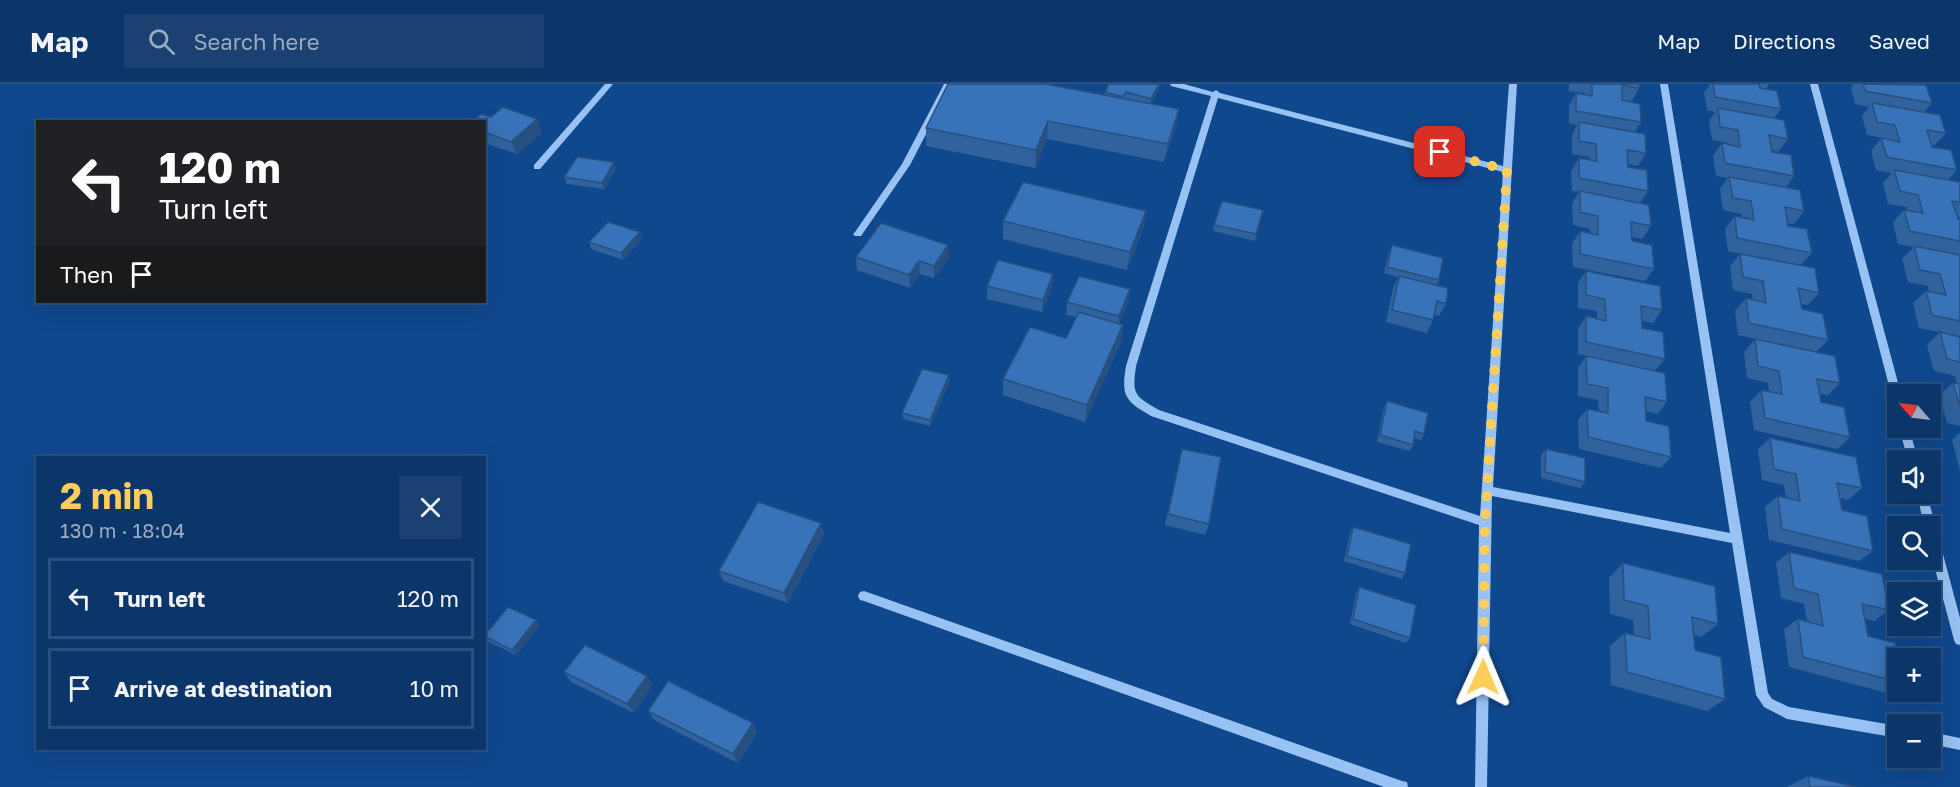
<!DOCTYPE html>
<meta charset="utf-8">
<style>
body{margin:0;font-family:"Golos Text",sans-serif;background:#1a4172;color:#f1f3f6;height:100vh;display:flex;flex-direction:column;font-size:22px;white-space:nowrap}
*{box-sizing:border-box;margin:0}
p{font-size:20px;color:#9aabc1}
.icon{flex:none;width:33px;height:33px;fill:none;stroke:currentColor;stroke-width:2;stroke-linecap:round;stroke-linejoin:round}
.map{position:relative;flex:1;overflow:hidden}
.drawer{position:absolute;left:36px;top:372px;width:450px;height:294px;display:flex;flex-direction:column;background:#0c366a;border-radius:0px;box-shadow:0 6px 24px #0002,0 0 0 2px #2c507e}
.drawer>*{flex:none}
.banner{position:absolute;left:36px;top:36px;width:450px;height:183px;border-radius:0px;box-shadow:0 6px 24px #0002,0 0 0 2px #2c507e;background:#202124;color:#fff;overflow:hidden}
.needle{width:39px;rotate:298deg}
.fabs{position:absolute;left:1887px;top:300px;display:grid;gap:12px}
.fabs a{display:grid;place-items:center;width:54px;height:54px;border-radius:0px;background:#0c366a;box-shadow:0 6px 24px #0002,0 0 0 2px #2c507e;font-size:30px}
.pin{position:absolute;display:grid;place-items:center;width:51px;height:51px;color:#fff;margin:-26px;border-radius:12px;box-shadow:0 3px 9px #0006}
.me{position:absolute;width:66px;margin:-33px;rotate:1deg;stroke-linejoin:round;filter:drop-shadow(0 0 4px #0008)}
.turn{display:flex;align-items:center;gap:21px;height:126px;padding:0 24px;font-size:27px}
.turn .icon{width:78px;height:78px;stroke-width:2.5}
.turn b{display:block;font-size:42px;line-height:51px}
.then{display:flex;align-items:center;height:57px;padding:0 24px;background:#0003;gap:12px;font-size:22px}
.round{display:grid;place-items:center;flex:none;width:63px;height:63px;border-radius:0px;background:#1a4172}
.head{display:flex;align-items:center;justify-content:space-between;height:102px;padding:0 24px}
h1{font-size:36px;font-weight:700;line-height:45px;color:#ffcd5a}
ul{padding:0;list-style:none}
li{display:flex;align-items:center;gap:18px;height:81px;margin:0 12px 9px;padding:0 12px;border:3px solid #2c507e;border-radius:0px}
li div{flex:1}
li b{display:block;font-size:22px}
li em{font-style:normal}
header{display:flex;align-items:center;gap:36px;box-sizing:border-box;height:84px;padding:0 30px;background:#0c366a;border-bottom:2px solid #2c507e}
header strong{font-size:28px}
nav{display:flex;gap:33px;margin-inline-start:auto;font-size:21px}
.search{width:420px;height:54px;background:#1a4172;display:flex;align-items:center;gap:15px;box-sizing:border-box;padding:0 21px;border-radius:0px;color:#9aabc1;font-size:22px}
.map>svg:first-child{display:block}
.lines{fill:none;stroke-linecap:round;stroke-linejoin:round}
.minor{fill:#98c2f3;fill-rule:evenodd}
.wall{fill:#30629e}
.shaded-wall{fill:#275081}
.building{fill:#3872b8;stroke:#275081;stroke-width:1.5}
.route{stroke:#ffcd5a;stroke-width:10;stroke-dasharray:0 18}
</style>
<header>
<strong>Map</strong>
<div class="search"><svg class="icon" aria-label="search" viewBox="0 0 24 24"><circle cx="10" cy="10" r="6"/><path d="M15 15l6 6"/></svg>Search here</div>
<nav><a>Map</a><a>Directions</a><a>Saved</a></nav>
</header>
<div class="map">
<svg width="1960" height="703" viewBox="0 0 1960 703">
<rect width="100%" height="100%" fill="#10488e"/>
<g class="lines">
<g class="minor">
<polygon points="605,0 613,0 540,85 534,85 534,81"/>
<polygon points="944,0 952,0 910,81 861,152 855,152 853,150 855,148 902,80"/>
<path d="M1170,0H1184L1213,8L1216,6L1220,9L1503,82L1509,0H1517L1493,403L1730,449L1660,0H1668L1768,609L1772,615L1789,623L1898,642V654L1787,635L1764,623L1756,611L1732,459L1492,412L1487,703H1475L1479,441L1151,332C1125,317 1121,312 1126,282L1211,12L1171,2ZM1218,14L1503,88L1480,432L1159,326C1134,312 1132,310 1136,282Z"/>
<polygon points="1810,0 1818,0 1901,310 1898,310 1898,321 1893,317"/>
<polygon points="1899,344 1909,344 1918,376 1908,376"/>
<polygon points="1917,410 1927,410 1960,534 1960,561 1956,560 1954,556 1930,466 1930,442 1924,442"/>
<polygon points="864,507 1402,697 1407,698 1408,703 1384,703 864,517 860,516 858,512 860,508"/>
<polygon points="1930,648 1960,654 1960,666 1930,660"/>
</g>
</g>
<g class="wall">
<polygon points="1160,0 1159,6 1151,20 1179,25 1176,42 1164,78 1047,55 1035,84 926,62 926,44 1104,11 1105,8"/>
<polygon points="1569,0 1639,0 1639,4 1632,17 1622,16 1641,38 1635,48 1646,69 1638,82 1628,80 1628,83 1648,107 1640,119 1651,142 1642,155 1632,153 1632,157 1654,185 1645,197 1573,183 1572,160 1580,147 1590,150 1590,145 1573,141 1572,120 1579,108 1572,107 1571,87 1579,74 1589,76 1589,73 1572,70 1572,51 1577,41 1569,39 1569,22 1576,9 1585,10 1585,9 1569,7"/>
<polygon points="1710,0 1769,0 1766,5 1781,25 1774,34 1788,55 1778,68 1772,66 1772,68 1794,92 1786,103 1804,127 1794,140 1787,139 1788,142 1812,169 1801,181 1728,167 1725,145 1735,132 1742,134 1741,130 1723,126 1720,105 1728,94 1716,92 1713,72 1722,59 1729,60 1729,59 1712,56 1709,37 1715,28 1707,26 1704,9"/>
<polygon points="1853,0 1921,0 1932,19 1924,28 1946,49 1934,62 1932,62 1957,86 1948,96 1960,98 1960,133 1957,133 1958,135 1960,135 1960,252 1919,244 1913,219 1926,207 1929,207 1928,202 1908,198 1902,175 1914,163 1898,160 1893,138 1904,126 1907,126 1907,123 1888,120 1883,99 1892,89 1876,86 1871,67 1881,54 1884,55 1884,54 1867,51 1862,32 1869,23 1855,20 1851,3"/>
<polygon points="491,33 537,35 542,48 517,70 484,59 484,38"/>
<polygon points="616,85 604,105 567,100 564,93"/>
<polygon points="1263,126 1255,157 1213,147 1214,141"/>
<polygon points="1146,127 1143,145 1127,186 1003,155 1003,137"/>
<polygon points="640,148 642,155 623,176 591,165 589,158"/>
<polygon points="1392,161 1439,196 1437,201 1446,220 1439,232 1434,231 1433,236 1427,249 1386,238 1393,204 1398,193 1384,189 1389,168"/>
<polygon points="1740,170 1819,209 1808,221 1801,220 1802,225 1828,256 1816,268 1738,251 1735,227 1746,214 1753,216 1752,210 1733,206 1730,182"/>
<polygon points="856,173 949,173 934,194 920,190 910,204 857,186"/>
<polygon points="1586,187 1662,226 1653,239 1642,237 1642,244 1665,275 1655,287 1667,318 1657,330 1646,327 1646,337 1671,373 1661,384 1579,365 1578,336 1587,325 1599,327 1598,316 1578,312 1578,284 1586,272 1630,282 1578,270 1578,245 1586,232 1597,235 1597,227 1578,224 1578,199"/>
<polygon points="1053,190 1052,202 1042,228 987,215 987,202"/>
<polygon points="1130,205 1128,218 1119,240 1123,241 1121,258 1085,338 1003,311 1003,295 1066,254 1077,233 1066,231 1067,218"/>
<polygon points="1940,248 1960,253 1960,342 1947,339 1939,311 1953,299 1957,300 1955,292 1934,287 1927,261"/>
<polygon points="1755,255 1840,299 1828,311 1820,310 1821,318 1850,353 1837,365 1754,346 1750,318 1761,306 1769,307 1768,299 1747,294 1744,268"/>
<polygon points="950,297 930,342 903,335 902,329"/>
<polygon points="1387,317 1424,350 1421,356 1414,354 1413,361 1410,367 1377,358 1384,323"/>
<polygon points="1960,349 1960,387 1952,356"/>
<polygon points="1770,354 1862,404 1848,416 1840,414 1842,426 1873,467 1859,477 1769,456 1765,423 1778,412 1786,414 1784,401 1762,396 1758,365"/>
<polygon points="1182,365 1209,440 1205,451 1165,441"/>
<polygon points="1546,365 1585,398 1580,404 1541,394 1541,371"/>
<polygon points="821,439 824,450 788,519 723,497 719,487"/>
<polygon points="1353,443 1405,489 1402,495 1344,477 1350,448"/>
<polygon points="1789,468 1889,526 1874,537 1865,534 1868,552 1898,574 1898,603 1887,609 1789,583 1784,545 1798,535 1807,538 1804,520 1781,514 1776,479"/>
<polygon points="1623,479 1718,540 1701,553 1694,551 1695,566 1725,615 1707,627 1611,601 1610,562 1625,549 1634,551 1633,536 1610,530 1609,494"/>
<polygon points="1359,503 1410,554 1406,559 1350,540 1356,509"/>
<polygon points="536,536 539,542 516,571 489,558 484,552"/>
<polygon points="564,588 647,592 652,601 634,629 571,598"/>
<polygon points="648,627 757,648 738,679 654,636"/>
<polygon points="1808,692 1857,703 1787,703"/>
</g>
<g class="shaded-wall">
<polygon points="1160,0 1159,6 1150,22 1151,15"/>
<polygon points="1179,25 1176,42 1164,78 1168,60"/>
<polygon points="537,35 542,48 517,70 511,58"/>
<polygon points="1048,37 1047,55 1035,84 1036,66"/>
<polygon points="614,78 616,85 604,105 602,99"/>
<polygon points="1146,127 1143,145 1127,186 1130,168"/>
<polygon points="640,148 642,155 623,176 621,169"/>
<polygon points="948,161 949,173 934,194 934,182"/>
<polygon points="919,177 920,190 910,204 909,191"/>
<polygon points="1053,190 1052,202 1042,228 1043,216"/>
<polygon points="1130,205 1128,218 1117,245 1119,232"/>
<polygon points="1123,241 1121,258 1085,338 1087,321"/>
<polygon points="949,291 950,297 930,342 930,336"/>
<polygon points="821,439 824,450 788,519 784,509"/>
<polygon points="536,536 539,542 516,571 512,566"/>
<polygon points="647,592 652,601 634,629 627,620"/>
<polygon points="753,639 757,648 738,679 733,670"/>
</g>
<g class="building">
<polygon points="948,0 1045,0 1179,25 1168,60 1048,37 1036,66 926,44"/>
<polygon points="1109,0 1159,0 1151,15 1126,8 1123,13 1105,8"/>
<polygon points="1592,0 1639,0 1639,4 1622,1 1622,16 1640,20 1641,38 1576,27 1576,9 1592,12"/>
<polygon points="1713,0 1759,0 1760,4 1777,7 1781,25 1715,13"/>
<polygon points="1863,0 1926,1 1932,19 1865,7"/>
<polygon points="1872,19 1940,31 1946,49 1927,46 1932,63 1951,66 1957,86 1887,73 1881,54 1900,58 1895,41 1877,38"/>
<polygon points="503,23 537,35 511,58 484,48 484,38 472,38 481,30 491,33"/>
<polygon points="1718,24 1784,36 1788,55 1769,51 1772,68 1791,71 1794,92 1725,79 1722,59 1740,63 1738,46 1720,43"/>
<polygon points="1579,38 1645,50 1646,69 1627,66 1628,83 1647,86 1648,107 1579,94 1579,74 1597,77 1596,60 1579,57"/>
<polygon points="577,73 614,78 602,99 564,93"/>
<polygon points="1894,86 1960,98 1960,118 1952,117 1958,135 1960,135 1960,157 1910,147 1904,126 1923,129 1918,111 1900,107"/>
<polygon points="1729,93 1800,106 1804,127 1785,123 1788,142 1807,145 1812,169 1737,154 1735,132 1754,136 1751,117 1733,114"/>
<polygon points="1023,98 1146,127 1130,168 1003,137"/>
<polygon points="1580,107 1649,121 1651,142 1631,138 1632,157 1652,161 1654,185 1580,170 1580,147 1598,151 1598,132 1580,128"/>
<polygon points="1222,117 1263,126 1256,150 1214,141"/>
<polygon points="608,138 640,148 621,169 589,158"/>
<polygon points="881,139 948,161 934,182 919,177 909,191 856,173"/>
<polygon points="1392,161 1443,174 1439,196 1387,183"/>
<polygon points="1914,162 1960,171 1960,237 1932,231 1926,207 1946,211 1940,190 1920,186"/>
<polygon points="1740,170 1815,184 1819,209 1798,204 1802,225 1823,230 1828,256 1749,239 1746,214 1766,219 1763,197 1743,193"/>
<polygon points="998,176 1053,190 1043,216 987,202"/>
<polygon points="1586,187 1660,202 1662,226 1641,222 1642,244 1663,248 1665,275 1586,258 1586,232 1606,237 1605,215 1586,211"/>
<polygon points="1079,192 1130,205 1119,232 1067,218"/>
<polygon points="1399,192 1448,204 1446,220 1437,217 1433,236 1392,226"/>
<polygon points="1079,228 1123,241 1087,321 1003,295 1030,243 1066,254"/>
<polygon points="1940,248 1960,253 1960,278 1947,275"/>
<polygon points="1755,255 1835,272 1840,299 1817,295 1821,318 1844,323 1850,353 1765,334 1761,306 1782,310 1779,287 1758,282"/>
<polygon points="1586,272 1665,289 1667,318 1645,313 1646,337 1669,342 1671,373 1588,353 1587,325 1608,329 1608,304 1587,300"/>
<polygon points="922,285 949,291 930,336 902,329"/>
<polygon points="1953,299 1960,300 1960,323"/>
<polygon points="1387,317 1428,329 1424,350 1415,347 1413,361 1380,351"/>
<polygon points="1770,354 1856,373 1862,404 1837,399 1842,426 1867,432 1873,467 1782,445 1778,412 1800,417 1796,390 1774,385"/>
<polygon points="1182,365 1221,373 1209,440 1168,430"/>
<polygon points="1546,365 1585,374 1585,398 1545,388"/>
<polygon points="758,418 821,439 784,509 719,487"/>
<polygon points="1353,443 1411,460 1405,489 1347,472"/>
<polygon points="1789,468 1882,490 1889,526 1862,520 1868,552 1895,559 1898,574 1898,598 1803,573 1798,535 1823,542 1818,510 1794,504"/>
<polygon points="1623,479 1715,502 1718,540 1692,533 1695,566 1721,573 1725,615 1627,588 1625,549 1650,555 1648,522 1624,516"/>
<polygon points="1359,503 1416,521 1410,554 1353,535"/>
<polygon points="508,523 536,536 512,566 484,552"/>
<polygon points="585,561 647,592 627,620 564,588"/>
<polygon points="668,597 753,639 733,670 648,627"/>
<polygon points="1808,692 1857,703 1810,703"/>
</g>
<g class="lines">
<polyline class="route" points="1440,68 1507,86 1485,438 1483,593"/>
</g>
</svg>
<div class="fabs">
<a><svg class="needle" viewBox="-14 -14 28 28"><path d="M0-13l5 13h-10z" fill="#e53935"/><path d="M0 13l5-13h-10z" fill="#9aabc1"/></svg></a>
<a><svg class="icon" aria-label="sound" viewBox="0 0 24 24"><path d="M4 9h4l5-4v14l-5-4H4zM17 9q2 3 0 6"/></svg></a>
<a><svg class="icon" aria-label="search" viewBox="0 0 24 24"><circle cx="10" cy="10" r="6"/><path d="M15 15l6 6"/></svg></a>
<a><svg class="icon" aria-label="layers" viewBox="0 0 24 24"><path d="M12 4l9 5-9 5-9-5zM3 14l9 5 9-5"/></svg></a>
<a>+</a>
<a>−</a>
</div>
<div class="pin" style="left:1440px;top:68px;background:#d93025"><svg class="icon" aria-label="arrive" viewBox="0 0 24 24"><path d="M6 21V4h12l-3 4 3 4H6"/></svg></div>
<svg class="me" style="left:1483px;top:593px" viewBox="-20 -20 40 40"><path d="M0-17L14 15 0 8-14 15z" fill="#ffcd5a" stroke="#fff" stroke-width="4"/></svg>
<div class="banner">
<div class="turn"><svg class="icon" aria-label="left" viewBox="0 0 24 24"><path d="M17 20v-9H6M10 6l-5 5 5 5"/></svg><div><b>120 m</b>Turn left</div></div>
<div class="then">Then<svg class="icon" aria-label="arrive" viewBox="0 0 24 24"><path d="M6 21V4h12l-3 4 3 4H6"/></svg></div>
</div>
<section class="drawer">
<div class="head"><div><h1>2 min</h1><p>130 m · 18:04</p></div><a class="round"><svg class="icon" aria-label="close" viewBox="0 0 24 24"><path d="M6 6l12 12M18 6L6 18"/></svg></a></div>
<ul>
<li><svg class="icon" aria-label="left" viewBox="0 0 24 24"><path d="M17 20v-9H6M10 6l-5 5 5 5"/></svg><div><b>Turn left</b></div><em>120 m</em></li>
<li><svg class="icon" aria-label="arrive" viewBox="0 0 24 24"><path d="M6 21V4h12l-3 4 3 4H6"/></svg><div><b>Arrive at destination</b></div><em>10 m</em></li>
</ul>
</section>
</div>
